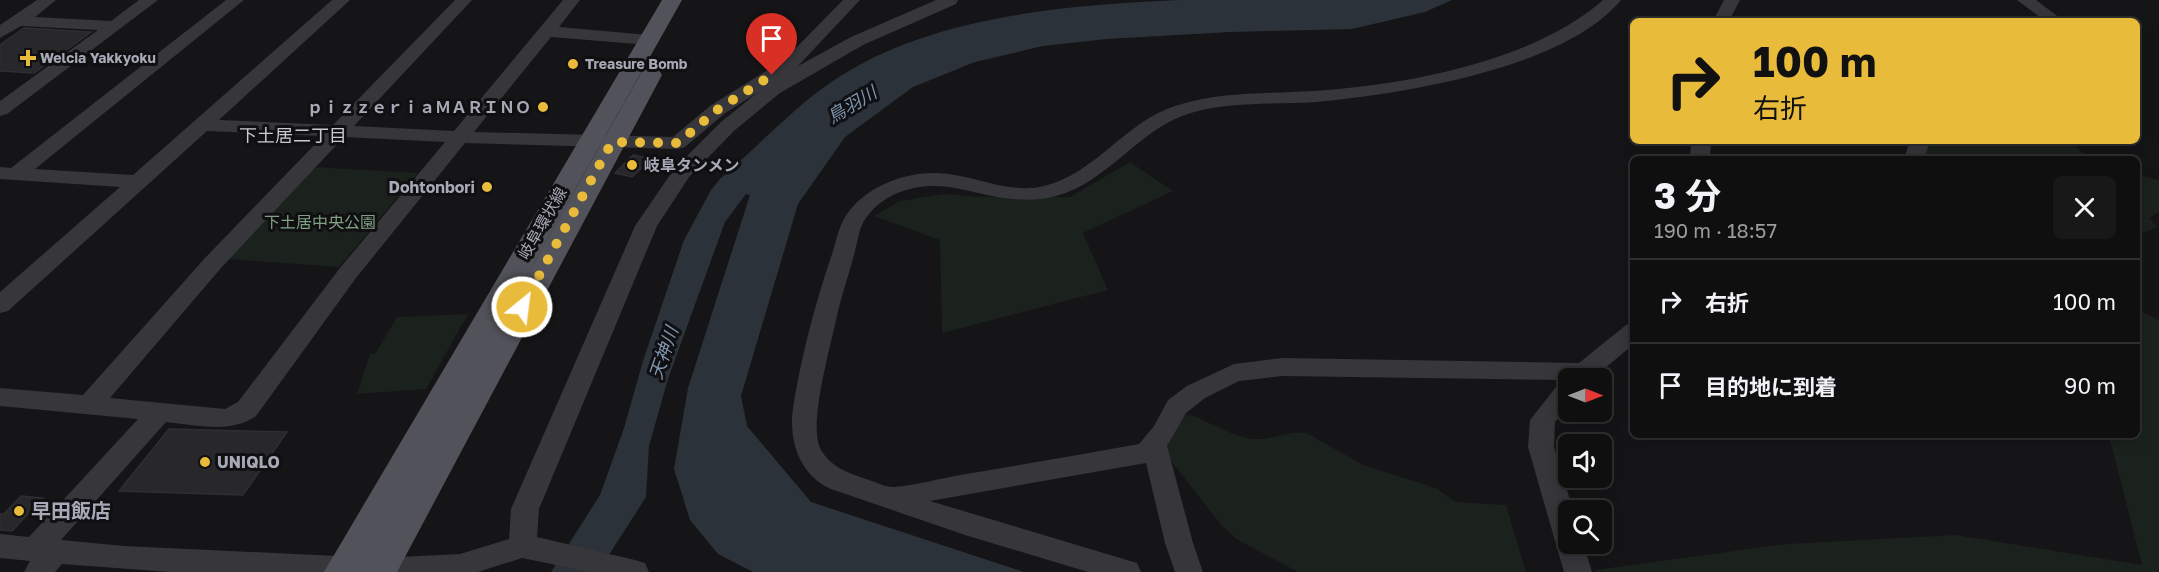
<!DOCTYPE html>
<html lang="ja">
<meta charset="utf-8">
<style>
body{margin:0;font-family:"Golos Text","Noto Sans JP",sans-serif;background:#191819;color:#f1f3f6;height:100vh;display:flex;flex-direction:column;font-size:22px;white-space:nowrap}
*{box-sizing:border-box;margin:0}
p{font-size:20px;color:#9c9c9f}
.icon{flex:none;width:33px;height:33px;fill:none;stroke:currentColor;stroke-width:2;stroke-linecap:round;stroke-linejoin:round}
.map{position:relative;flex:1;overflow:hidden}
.drawer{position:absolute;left:1630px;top:156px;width:510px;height:282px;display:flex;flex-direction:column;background:#100f10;border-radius:9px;box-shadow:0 3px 15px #0003,0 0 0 2px #302f30}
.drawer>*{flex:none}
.guide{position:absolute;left:1630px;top:18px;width:510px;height:126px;border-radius:9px;box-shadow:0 3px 15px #0003,0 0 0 2px #302f30;background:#e9bb3a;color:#111;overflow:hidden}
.needle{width:39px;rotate:90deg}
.tools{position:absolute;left:1558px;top:368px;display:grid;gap:12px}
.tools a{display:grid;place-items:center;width:54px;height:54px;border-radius:9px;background:#100f10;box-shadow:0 3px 15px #0003,0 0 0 2px #302f30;font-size:30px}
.pin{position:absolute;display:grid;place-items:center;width:51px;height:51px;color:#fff;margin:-62px -26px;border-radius:50% 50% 50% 0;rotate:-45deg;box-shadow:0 0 6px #0007}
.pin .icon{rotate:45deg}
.me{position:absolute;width:66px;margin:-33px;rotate:29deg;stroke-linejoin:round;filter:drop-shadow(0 0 4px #0008)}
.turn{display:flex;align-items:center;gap:21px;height:126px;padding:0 24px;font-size:27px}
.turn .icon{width:78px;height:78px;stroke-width:2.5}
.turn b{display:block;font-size:42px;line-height:51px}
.round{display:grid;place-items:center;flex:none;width:63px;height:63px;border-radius:9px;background:#191819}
.head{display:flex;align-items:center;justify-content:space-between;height:102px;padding:0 24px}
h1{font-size:36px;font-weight:700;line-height:45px}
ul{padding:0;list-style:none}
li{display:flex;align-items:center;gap:18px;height:84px;padding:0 24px;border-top:2px solid #302f30}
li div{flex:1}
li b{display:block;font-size:22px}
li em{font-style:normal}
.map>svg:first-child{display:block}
.green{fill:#1b211c}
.water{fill:#2b3239}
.building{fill:#28272a;stroke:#2f2e32;stroke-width:1.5}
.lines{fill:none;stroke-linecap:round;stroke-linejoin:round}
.minor{fill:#36363b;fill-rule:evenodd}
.major{fill:#52535a;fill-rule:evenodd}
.route{stroke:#e9bb3a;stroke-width:10;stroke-dasharray:0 18}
.poi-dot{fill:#e9bb3a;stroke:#100f11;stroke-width:2}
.labels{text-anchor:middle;stroke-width:6;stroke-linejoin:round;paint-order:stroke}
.far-poi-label{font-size:14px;font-weight:bold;fill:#a7aab6;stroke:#100f11;text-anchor:start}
.poi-label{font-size:16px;font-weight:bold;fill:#a7aab6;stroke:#100f11;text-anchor:end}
.park-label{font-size:16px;fill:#7fa083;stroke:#100f11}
.street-label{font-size:16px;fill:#a7aab6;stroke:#100f11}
.water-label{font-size:18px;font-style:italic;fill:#7f95af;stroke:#100f11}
.neighbourhood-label{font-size:18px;fill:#c8cad2;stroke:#100f11}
.near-poi-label{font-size:20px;font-weight:bold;fill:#a7aab6;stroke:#100f11;text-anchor:start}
</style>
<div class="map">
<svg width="2159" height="572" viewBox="0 0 2159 572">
<rect width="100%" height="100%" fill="#151416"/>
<g class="green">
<polygon points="1933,141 2044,141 2047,144 2073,144 2090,159 1920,159 1918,151"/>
<polygon points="1130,162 1173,191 1083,233 1108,290 942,333 940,240 874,216 900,201 944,194 984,197 1070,197"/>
<polygon points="313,167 418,173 339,267 227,259"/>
<polygon points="2138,175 2159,180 2159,212 2149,218 2157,227 2138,235"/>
<polygon points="2138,310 2159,320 2159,572 1595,572 1595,570 1786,544 1956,535 2142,565 2110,440 2103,435 2138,435"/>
<polygon points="468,314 426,389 357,394 370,354 375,354 397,317"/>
<path d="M1186,415L1194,416C1213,424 1235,438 1256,439C1273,440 1289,430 1307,433L1363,465L1436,488L1456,502L1506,505L1526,572H1298L1236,539L1222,526L1164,452L1178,425Z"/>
</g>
<path class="water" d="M1179,0H1452L1425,12L1352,29L1230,32L1106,39L1043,46L975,62L913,87L845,137L798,204L741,396L747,426L811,502L1024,572H753L718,554L690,520L674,469L688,388L750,195L746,194L725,222L668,379L649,446L646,497L598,572H551L600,495L624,428L643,361L684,240L711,190L720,179C757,147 790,111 830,83C926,16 1066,5 1179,0Z"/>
<g class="building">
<polygon points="24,28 40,29 91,32 34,73 0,71 0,45"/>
<polygon points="633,155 651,159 632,177 615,173"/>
<polygon points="169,429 287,432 243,495 119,491"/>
<polygon points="21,496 43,498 12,531 0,530 0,514 4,514"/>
</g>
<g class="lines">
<g class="minor">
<polygon points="37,0 56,0 35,17 111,21 139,0 158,0 7,114 0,116 0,101 98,30 21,26 0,38 0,25"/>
<path d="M226,0H244L35,169L133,175L332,0H350L219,120L333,125L455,0H472L354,126L454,131L563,0H580L559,27L649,35L655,36L658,40L655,44L649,45L551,37L474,132L673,137L710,106L785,59L843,0H860L798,66L851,37L936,0H958L956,4L863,45L780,93L735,130L689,177L657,226L539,509L537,537L635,560L645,563L649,572H590L522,558L478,572H170L62,564L55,572H24L30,561L0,558V534L29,537L138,419L0,406V388L83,395L205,258L323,136L207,131L8,311L0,313V292L120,187L0,179V167L11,168ZM758,92L721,122L674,169L635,226L511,509L509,539L460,554L379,558L124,546L61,540L166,422C196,425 230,434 256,416L356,278L465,143L678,149L685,147L724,114ZM344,137L445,142L340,268L238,402L225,409L110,398L221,268Z"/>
<path d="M1603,0H1621C1564,69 1402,94 1316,102C1275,105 1231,101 1191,113C1139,128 1109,182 1056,196C1023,205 992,196 960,189C927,181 887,188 866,218C859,227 858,240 855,251C850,271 843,291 838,311C832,342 808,422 820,448C831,469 852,474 872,481C878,483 886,487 892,487C907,487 943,478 960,475C1020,465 1079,455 1139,444L1154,426L1168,400L1187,386L1234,364L1282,358L1579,363L1626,325L1634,323V344L1593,378H1569V405L1555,422L1554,447L1573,510H1569V543H1583L1592,572H1564L1528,447L1530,420L1560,382L1564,380L1282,376L1239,381L1205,398L1186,413L1167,446L1193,543L1203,572H1175L1165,543L1146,463L930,501L1127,560L1137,563L1141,572H1088L965,535L831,489C802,476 791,447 792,417C798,368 815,304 831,257C837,241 838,224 850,210C870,185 906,172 937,173C973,174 1008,195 1044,186C1095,174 1125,122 1175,106C1219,91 1267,94 1313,91C1404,85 1533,62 1603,0Z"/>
<polygon points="1724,0 1740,0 1729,21 1713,21"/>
<polygon points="2017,0 2036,0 2064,21 2045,21"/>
<polygon points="1691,141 1711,141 1710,159 1690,159"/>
<polygon points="1910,141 1930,141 1924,159 1904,159"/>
</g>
<polygon class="major" points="662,0 682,0 488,344 640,75 643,70 651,68 659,70 662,75 397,572 324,572"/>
</g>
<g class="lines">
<polyline class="route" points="522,307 612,142 678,143 717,110 772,75"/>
</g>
<g class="poi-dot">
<path d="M25 49h6v6h6v6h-6v6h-6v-6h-6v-6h6z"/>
<circle cx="573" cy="64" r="6"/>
<circle cx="543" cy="107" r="6"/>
<circle cx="632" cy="165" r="6"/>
<circle cx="487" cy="187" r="6"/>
<circle cx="205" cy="462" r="6"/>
<circle cx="19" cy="511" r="6"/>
</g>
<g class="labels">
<g class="far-poi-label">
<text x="40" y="63">Welcia Yakkyoku</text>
<text x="585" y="69">Treasure Bomb</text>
</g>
<g class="poi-label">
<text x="531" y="113">ｐｉｚｚｅｒｉａＭＡＲＩＮＯ</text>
<text x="644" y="171" text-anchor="start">岐阜タンメン</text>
<text x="475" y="193">Dohtonbori</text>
<text x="217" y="468" text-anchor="start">UNIQLO</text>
</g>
<g class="park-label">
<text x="320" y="228">下土居中央公園</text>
</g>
<g class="street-label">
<text transform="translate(542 223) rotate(-60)" y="6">岐阜環状線</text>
</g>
<g class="water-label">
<text transform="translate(852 105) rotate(-31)" y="6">鳥羽川</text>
<text transform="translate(664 353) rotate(-71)" y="6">天神川</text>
</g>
<g class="neighbourhood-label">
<text x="293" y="142">下土居二丁目</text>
</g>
<g class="near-poi-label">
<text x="31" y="518">早田飯店</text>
</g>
</g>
</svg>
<div class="tools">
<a><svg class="needle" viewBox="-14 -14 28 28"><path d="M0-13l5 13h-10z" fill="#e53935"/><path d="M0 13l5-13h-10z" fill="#9c9c9f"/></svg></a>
<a><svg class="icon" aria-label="sound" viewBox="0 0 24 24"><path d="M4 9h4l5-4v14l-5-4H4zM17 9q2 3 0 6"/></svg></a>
<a><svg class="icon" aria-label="search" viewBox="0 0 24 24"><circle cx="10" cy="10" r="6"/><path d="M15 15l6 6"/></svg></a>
</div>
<div class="pin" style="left:772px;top:75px;background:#d93025"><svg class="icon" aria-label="arrive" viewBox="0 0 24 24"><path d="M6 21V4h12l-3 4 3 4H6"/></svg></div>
<svg class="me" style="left:522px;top:307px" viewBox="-20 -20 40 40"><circle r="17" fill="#e9bb3a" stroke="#fff" stroke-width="3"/><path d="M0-11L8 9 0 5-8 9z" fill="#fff"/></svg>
<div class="guide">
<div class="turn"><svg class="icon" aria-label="right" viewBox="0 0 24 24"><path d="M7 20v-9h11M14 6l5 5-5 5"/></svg><div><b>100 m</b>右折</div></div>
</div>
<section class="drawer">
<div class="head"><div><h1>3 分</h1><p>190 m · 18:57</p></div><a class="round"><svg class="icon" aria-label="close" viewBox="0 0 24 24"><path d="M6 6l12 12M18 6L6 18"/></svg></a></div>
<ul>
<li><svg class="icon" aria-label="right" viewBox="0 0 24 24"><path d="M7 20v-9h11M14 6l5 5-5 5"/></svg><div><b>右折</b></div><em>100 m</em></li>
<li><svg class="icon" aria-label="arrive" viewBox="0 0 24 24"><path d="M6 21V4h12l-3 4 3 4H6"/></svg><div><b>目的地に到着</b></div><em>90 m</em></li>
</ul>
</section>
</div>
